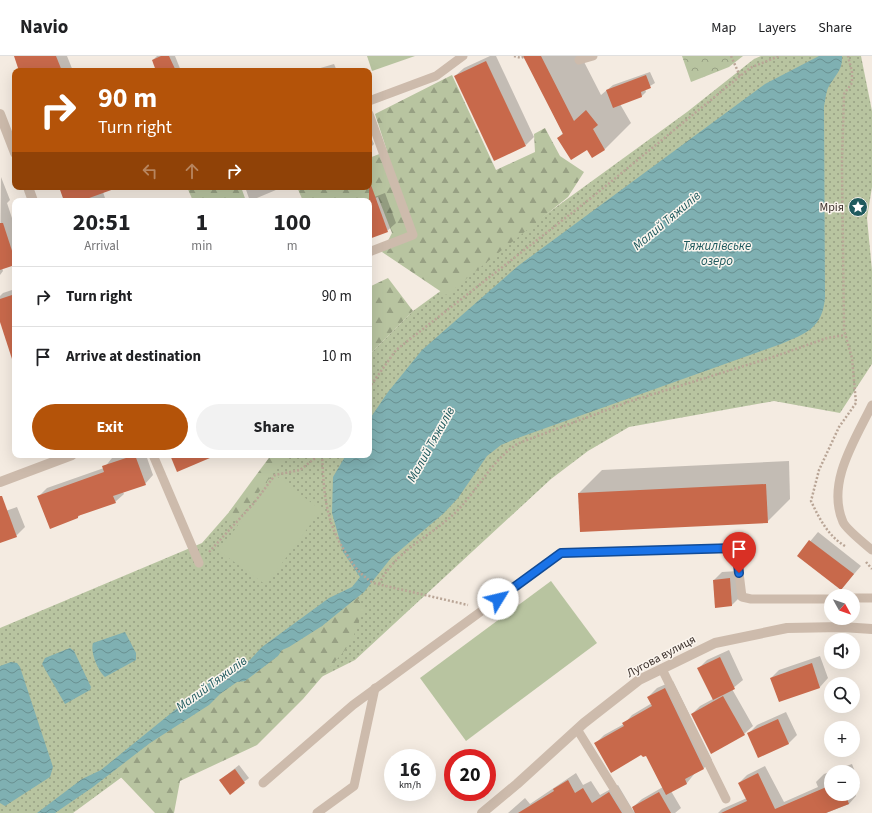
<!DOCTYPE html>
<meta charset="utf-8">
<style>
body{margin:0;font-family:"Source Sans 3",sans-serif;background:#f2f2f2;color:#202124;height:100vh;display:flex;flex-direction:column;font-size:15px;white-space:nowrap}
*{box-sizing:border-box;margin:0}
p{font-size:13px;color:#757577}
.icon{flex:none;width:22px;height:22px;fill:none;stroke:currentColor;stroke-width:2;stroke-linecap:round;stroke-linejoin:round}
.map{position:relative;flex:1;overflow:hidden}
.side{position:absolute;left:12px;top:142px;width:360px;height:260px;display:flex;flex-direction:column;background:#fff;border-radius:8px;box-shadow:0 4px 16px #0002}
.side>*{flex:none}
.hud{position:absolute;left:12px;top:12px;width:360px;height:122px;border-radius:8px;box-shadow:0 4px 16px #0002;background:#b45309;color:#fff;overflow:hidden}
.needle{width:26px;rotate:130deg}
.controls{position:absolute;left:824px;top:533px;display:grid;gap:8px}
.controls a{display:grid;place-items:center;width:36px;height:36px;border-radius:50%;background:#fff;box-shadow:0 4px 16px #0002;font-size:20px}
.speed{position:absolute;left:384px;top:693px;display:flex;gap:8px;font-size:20px;font-weight:700;text-align:center}
.speed>*{display:grid;place-content:center;width:52px;height:52px;border-radius:50%;background:#fff;box-shadow:0 4px 16px #0002;line-height:1}
.speed small{font-size:10px;font-weight:400}
.speed .limit{border:6px solid #d22;background:#fff;color:#111}
.pin{position:absolute;display:grid;place-items:center;width:34px;height:34px;color:#fff;margin:-41px -17px;border-radius:50% 50% 50% 0;rotate:-45deg;box-shadow:0 0 4px #0007}
.pin .icon{rotate:45deg}
.me{position:absolute;width:44px;margin:-22px;rotate:54deg;stroke-linejoin:round;filter:drop-shadow(0 0 3px #0008)}
.turn{display:flex;align-items:center;gap:14px;height:84px;padding:0 20px;font-size:18px}
.turn .icon{width:52px;height:52px;stroke-width:2.5}
.turn b{display:block;font-size:28px;line-height:34px}
.lanes{display:flex;align-items:center;height:38px;padding:0 20px;background:#0003;justify-content:center;gap:20px;direction:ltr}
.lanes .off{opacity:.35}
.eta{display:flex;justify-content:space-evenly;align-items:center;height:68px;text-align:center}
.eta b{font-size:24px;font-weight:700;line-height:28px}
.button{display:flex;gap:8px;margin-top:auto;padding:8px 20px}
.button a{flex:1;height:46px;border-radius:24px;background:#b45309;color:#fff;font-size:16px;font-weight:700;line-height:46px;text-align:center}
.button a+a{background:#f2f2f2;color:#202124}
ul{padding:0;list-style:none}
li{display:flex;align-items:center;gap:12px;height:60px;padding:0 20px;border-top:1px solid #e0e0e0}
li div{flex:1}
li b{display:block;font-size:15px}
li em{font-style:normal}
header{display:flex;align-items:center;gap:24px;box-sizing:border-box;height:56px;padding:0 20px;background:#fff;border-bottom:1px solid #e0e0e0}
header strong{font-size:19px}
nav{display:flex;gap:22px;margin-inline-start:auto;font-size:14px}
.map>svg:first-child{display:block}
.grass{fill:url(#grass-dots)}
.forest{fill:url(#forest-firs)}
.park{fill:url(#park-crowns)}
.pitch{fill:#b8c4a0}
.water{fill:url(#water-waves)}
.shadow{fill:#0003;fill-rule:evenodd}
.building{fill:#c8694b}
.lines{fill:none;stroke-linecap:round;stroke-linejoin:round}
.path{stroke:#b9a596;stroke-width:2.5;stroke-dasharray:2 2;stroke-linecap:butt}
.lane{stroke:#cdbbac;stroke-width:9}
.street{stroke:#cdbbac;stroke-width:10}
.route-casing{stroke:#114b97;stroke-width:10}
.route{stroke:#1a73e8;stroke-width:7}
.labels{text-anchor:middle;stroke-width:3;stroke-linejoin:round;paint-order:stroke}
.poi-label{font-size:12px;fill:#3b302b;stroke:#fbf5ee;text-anchor:end}
.street-label{font-size:12px;fill:#3b302b;stroke:#fbf5ee}
.water-label{font-size:13px;font-style:italic;fill:#1f5a5e;stroke:#fbf5ee}
</style>
<header>
<strong>Navio</strong>
<nav><a>Map</a><a>Layers</a><a>Share</a></nav>
</header>
<div class="map">
<svg width="872" height="757" viewBox="0 0 872 757">
<defs>
<pattern id="grass-dots" width="8" height="8" patternUnits="userSpaceOnUse"><rect width="8" height="8" fill="#b8c4a0"/><path d="M2 2h.1M6 6h.1" fill="none" stroke="#97a083" stroke-width="1.8" stroke-linecap="round"/></pattern>
<pattern id="forest-firs" width="22" height="20" patternUnits="userSpaceOnUse"><rect width="22" height="20" fill="#b8c4a0"/><path d="M5 1l3.5 6h-7zM16 11l3.5 6h-7z" fill="#97a083"/></pattern>
<pattern id="park-crowns" width="20" height="18" patternUnits="userSpaceOnUse"><rect width="20" height="18" fill="#b8c4a0"/><path d="M2 6a3 3 0 1 1 6 0M12 15a3 3 0 1 1 6 0" fill="none" stroke="#97a083"/></pattern>
<pattern id="water-waves" width="16" height="10" patternUnits="userSpaceOnUse"><rect width="16" height="10" fill="#7fb0b2"/><path d="M0 5q4-4 8 0t8 0" fill="none" stroke="#699091"/></pattern>
</defs>
<rect width="100%" height="100%" fill="#f4ebe1"/>
<polygon class="grass" points="761,0 861,0 872,55 872,131 867,162 872,214 872,308 840,357 774,345 629,371 588,395 551,423 355,604 122,721 73,757 0,757 0,572 202,487 279,399 369,399 369,299 413,255 687,56 754,3"/>
<g class="forest">
<polygon points="452,19 496,114 535,96 534,78 545,72 560,100 584,116 568,141 446,239 382,196 392,177 378,141 365,145 303,145 297,131 369,131 369,102 387,95 375,58"/>
<polygon points="187,131 241,131 246,145 193,145"/>
<polygon points="388,222 413,255 369,299 369,231"/>
<polygon points="271,399 287,399 238,464 229,464 229,456"/>
<polygon points="357,542 364,552 351,587 303,643 257,689 180,725 174,757 155,757 114,714 150,687 209,649 220,638 237,626 245,625 278,600 282,594 289,591 322,570"/>
</g>
<polygon class="park" points="682,0 743,0 729,11 691,26"/>
<g class="pitch">
<polygon points="367,0 415,0 372,15"/>
<polygon points="275,419 321,454 266,529 219,495"/>
<polygon points="551,525 597,587 466,685 420,622"/>
</g>
<g class="water">
<path d="M819,0H842C843,15 834,20 828,32C826,37 825,45 824,51L825,242C822,272 807,277 781,288L515,383L501,389L487,400L458,442L444,457L391,502L364,536L322,570L289,591L282,594L278,600L245,625L237,626L220,638L209,649L150,687L93,731L55,757H37L82,723L101,714L207,628L247,607L262,591L329,542L352,531L360,521L343,496L332,457L333,421L346,399H369V364L388,336L422,294L518,210L765,28Z"/>
<path d="M125,576L136,597V604L105,621C98,615 90,596 93,587Z"/>
<polygon points="70,592 74,595 91,631 90,634 65,648 42,608 45,602"/>
<polygon points="11,606 17,607 20,611 53,711 50,721 5,750 0,747 0,610"/>
</g>
<g class="shadow">
<polygon points="15,0 67,0 73,15 20,15"/>
<polygon points="157,0 175,0 181,15 158,15 153,4"/>
<polygon points="490,0 496,0 534,81 526,89 455,20 464,12"/>
<polygon points="524,0 581,0 601,39 613,29 650,16 655,27 645,33 646,36 642,40 620,48 631,67 605,93 587,92 558,82 563,77"/>
<polygon points="334,8 337,15 315,15 317,13"/>
<polygon points="369,77 374,88 369,93"/>
<polygon points="1,121 10,144 7,147 15,171 15,208 2,212 3,215 0,219"/>
<polygon points="60,131 117,131 103,136 106,145 65,145"/>
<polygon points="245,131 283,131 250,145"/>
<polygon points="385,137 396,167 387,175 369,182 369,145 364,145"/>
<polygon points="15,233 15,310 0,263 0,240 3,237"/>
<polygon points="121,399 146,399 153,419 145,428 123,436 124,438 115,446 81,458 78,461 39,440 47,432 104,412 112,402"/>
<polygon points="789,405 790,443 767,466 579,437 602,414"/>
<polygon points="17,451 25,471 16,480 0,486 0,457"/>
<polygon points="818,476 861,510 841,533 798,500"/>
<polygon points="738,515 740,541 732,549 716,550 714,524 722,516"/>
<polygon points="729,594 743,624 732,633 753,670 744,678 692,658 700,650 713,643 699,612 707,604"/>
<polygon points="820,600 828,622 820,631 779,645 771,622 779,614"/>
<polygon points="673,625 712,704 704,712 695,717 687,727 671,735 681,752 675,757 508,757 525,742 530,748 576,717 583,729 591,725 600,739 618,729 634,756 633,751 642,743 663,731 646,698 596,687 604,679 624,668 632,659 652,647 648,641 657,632"/>
<polygon points="786,656 797,679 788,688 749,677 757,669"/>
<path d="M852,708L860,729L854,735L856,740L849,748L826,757H718L722,753L747,742L739,727L747,719L765,710L784,746L818,731L816,726L824,718ZM831,716H853V738H831Z"/>
<polygon points="239,709 249,722 230,737 224,721"/>
</g>
<g class="building">
<polygon points="14,0 56,0 62,15 19,15"/>
<polygon points="161,0 169,0 176,15 156,15 152,4"/>
<polygon points="523,0 541,0 574,65 586,54 598,69 593,73 605,94 592,102 587,94 571,104 557,82 563,78"/>
<polygon points="486,5 526,90 494,105 454,20"/>
<polygon points="646,19 651,32 641,36 642,41 613,52 606,34"/>
<polygon points="369,129 371,129 388,176 369,183"/>
<polygon points="59,131 114,131 114,133 81,145 64,145"/>
<polygon points="0,167 3,167 15,204 15,209 0,214"/>
<polygon points="15,238 15,303 12,303 0,266 0,243"/>
<polygon points="135,399 146,429 113,440 116,447 78,460 78,462 50,473 37,440 104,416 102,410"/>
<polygon points="170,399 217,399 177,416"/>
<polygon points="766,428 768,467 580,476 578,437"/>
<polygon points="0,440 2,440 17,481 0,487"/>
<polygon points="809,484 854,518 841,534 797,500"/>
<polygon points="730,522 732,550 715,552 713,524"/>
<polygon points="720,601 735,633 713,644 697,612"/>
<polygon points="812,607 820,632 779,646 770,622"/>
<polygon points="665,632 704,713 685,723 687,728 666,739 646,700 643,701 641,699 611,717 594,687 624,670 622,667 652,650 647,641"/>
<polygon points="723,640 745,679 711,698 691,658"/>
<polygon points="778,663 789,688 758,702 747,677"/>
<polygon points="235,713 245,727 230,739 219,724"/>
<polygon points="758,717 775,753 831,729 831,738 852,738 846,740 849,748 826,757 721,757 747,745 738,727"/>
<polygon points="568,724 575,737 583,732 592,747 609,736 622,757 518,757 554,735 553,733"/>
<polygon points="659,736 671,757 635,757 632,751"/>
</g>
<g class="lines">
<g class="path">
<polyline points="514,0 521,2 525,0"/>
<polyline points="731,0 740,20"/>
<polyline points="369,332 396,294 591,142 750,12 779,0"/>
<path d="M322,399C324,437 325,465 346,497C354,511 360,518 373,527L468,549"/>
<path d="M845,490C828,480 819,462 811,445L819,414L839,371L856,347L852,302L844,274L842,107L844,38L852,27V16L848,0"/>
<polyline points="209,496 254,447 275,419 300,414 319,399"/>
<polyline points="866,506 872,513"/>
<path d="M379,528C396,494 430,481 456,456C478,434 492,403 519,387L628,346L776,300L827,282L845,279"/>
</g>
<g class="lane">
<polyline points="579,4 593,0"/>
<polyline points="369,45 436,20 463,0"/>
<polyline points="369,58 413,179 369,196"/>
<path d="M872,349C855,384 826,427 843,466C846,473 866,489 872,494"/>
<polyline points="153,399 199,507"/>
<polyline points="853,542 872,542"/>
<polyline points="662,613 726,743"/>
<polyline points="577,673 629,757"/>
<polyline points="263,727 353,649 561,497 736,492 742,541 751,543 831,543"/>
<polyline points="317,757 354,730 375,632"/>
</g>
<g class="street">
<polyline points="0,58 15,97"/>
<polyline points="28,131 33,145"/>
<polyline points="0,426 72,399"/>
<polyline points="482,757 517,728 584,667 639,624 715,587 787,572 842,571 872,573"/>
</g>
</g>
<g class="lines">
<defs>
<polyline id="route" points="498,543 561,497 736,492 739,517"/>
</defs>
<use href="#route" class="route-casing"/>
<use href="#route" class="route"/>
</g>
<defs>
<symbol id="sight-disc" viewBox="-11 -11 22 22"><circle r="9.5" fill="#1f5a5e" stroke="#fbf5ee"/><path d="M0-6L1.8-2.2L6-1.7L2.9 1.2L3.7 5.4L0 3.3L-3.7 5.4L-2.9 1.2L-6-1.7L-1.8-2.2Z" fill="#fff"/></symbol>
</defs>
<g fill-rule="evenodd">
<use href="#sight-disc" x="847" y="140" width="22" height="22"/>
</g>
<g class="labels">
<g class="poi-label">
<text x="844" y="155">Мрія</text>
</g>
<g class="street-label">
<text transform="translate(661 600) rotate(-28)" y="4">Лугова вулиця</text>
</g>
<g class="water-label">
<text transform="translate(666 164) rotate(-40)" y="5">Малий Тяжилів</text>
<text x="717" y="194">Тяжилівське<tspan x="717" dy="15">озеро</tspan></text>
<text transform="translate(430 388) rotate(-61)" y="5">Малий Тяжилів</text>
<text transform="translate(211 627) rotate(-36)" y="5">Малий Тяжилів</text>
</g>
</g>
</svg>
<div class="controls">
<a><svg class="needle" viewBox="-14 -14 28 28"><path d="M0-13l5 13h-10z" fill="#e53935"/><path d="M0 13l5-13h-10z" fill="#757577"/></svg></a>
<a><svg class="icon" aria-label="sound" viewBox="0 0 24 24"><path d="M4 9h4l5-4v14l-5-4H4zM17 9q2 3 0 6"/></svg></a>
<a><svg class="icon" aria-label="search" viewBox="0 0 24 24"><circle cx="10" cy="10" r="6"/><path d="M15 15l6 6"/></svg></a>
<a>+</a>
<a>−</a>
</div>
<div class="speed"><div>16<small>km/h</small></div><div class="limit">20</div></div>
<div class="pin" style="left:739px;top:517px;background:#d93025"><svg class="icon" aria-label="arrive" viewBox="0 0 24 24"><path d="M6 21V4h12l-3 4 3 4H6"/></svg></div>
<svg class="me" style="left:498px;top:543px" viewBox="-20 -20 40 40"><circle r="19" fill="#fff"/><path d="M0-13L10 11 0 6-10 11z" fill="#1a73e8"/></svg>
<div class="hud">
<div class="turn"><svg class="icon" aria-label="right" viewBox="0 0 24 24"><path d="M7 20v-9h11M14 6l5 5-5 5"/></svg><div><b>90 m</b>Turn right</div></div>
<div class="lanes"><svg class="icon off" aria-label="left" viewBox="0 0 24 24"><path d="M17 20v-9H6M10 6l-5 5 5 5"/></svg><svg class="icon off" aria-label="ahead" viewBox="0 0 24 24"><path d="M12 20V5M6 11l6-6 6 6"/></svg><svg class="icon" aria-label="right" viewBox="0 0 24 24"><path d="M7 20v-9h11M14 6l5 5-5 5"/></svg></div>
</div>
<section class="side">
<div class="eta">
<div><b>20:51</b><p>Arrival</p></div>
<div><b>1</b><p>min</p></div>
<div><b>100</b><p>m</p></div>
</div>
<ul>
<li><svg class="icon" aria-label="right" viewBox="0 0 24 24"><path d="M7 20v-9h11M14 6l5 5-5 5"/></svg><div><b>Turn right</b></div><em>90 m</em></li>
<li><svg class="icon" aria-label="arrive" viewBox="0 0 24 24"><path d="M6 21V4h12l-3 4 3 4H6"/></svg><div><b>Arrive at destination</b></div><em>10 m</em></li>
</ul>
<div class="button"><a>Exit</a><a>Share</a></div>
</section>
</div>
